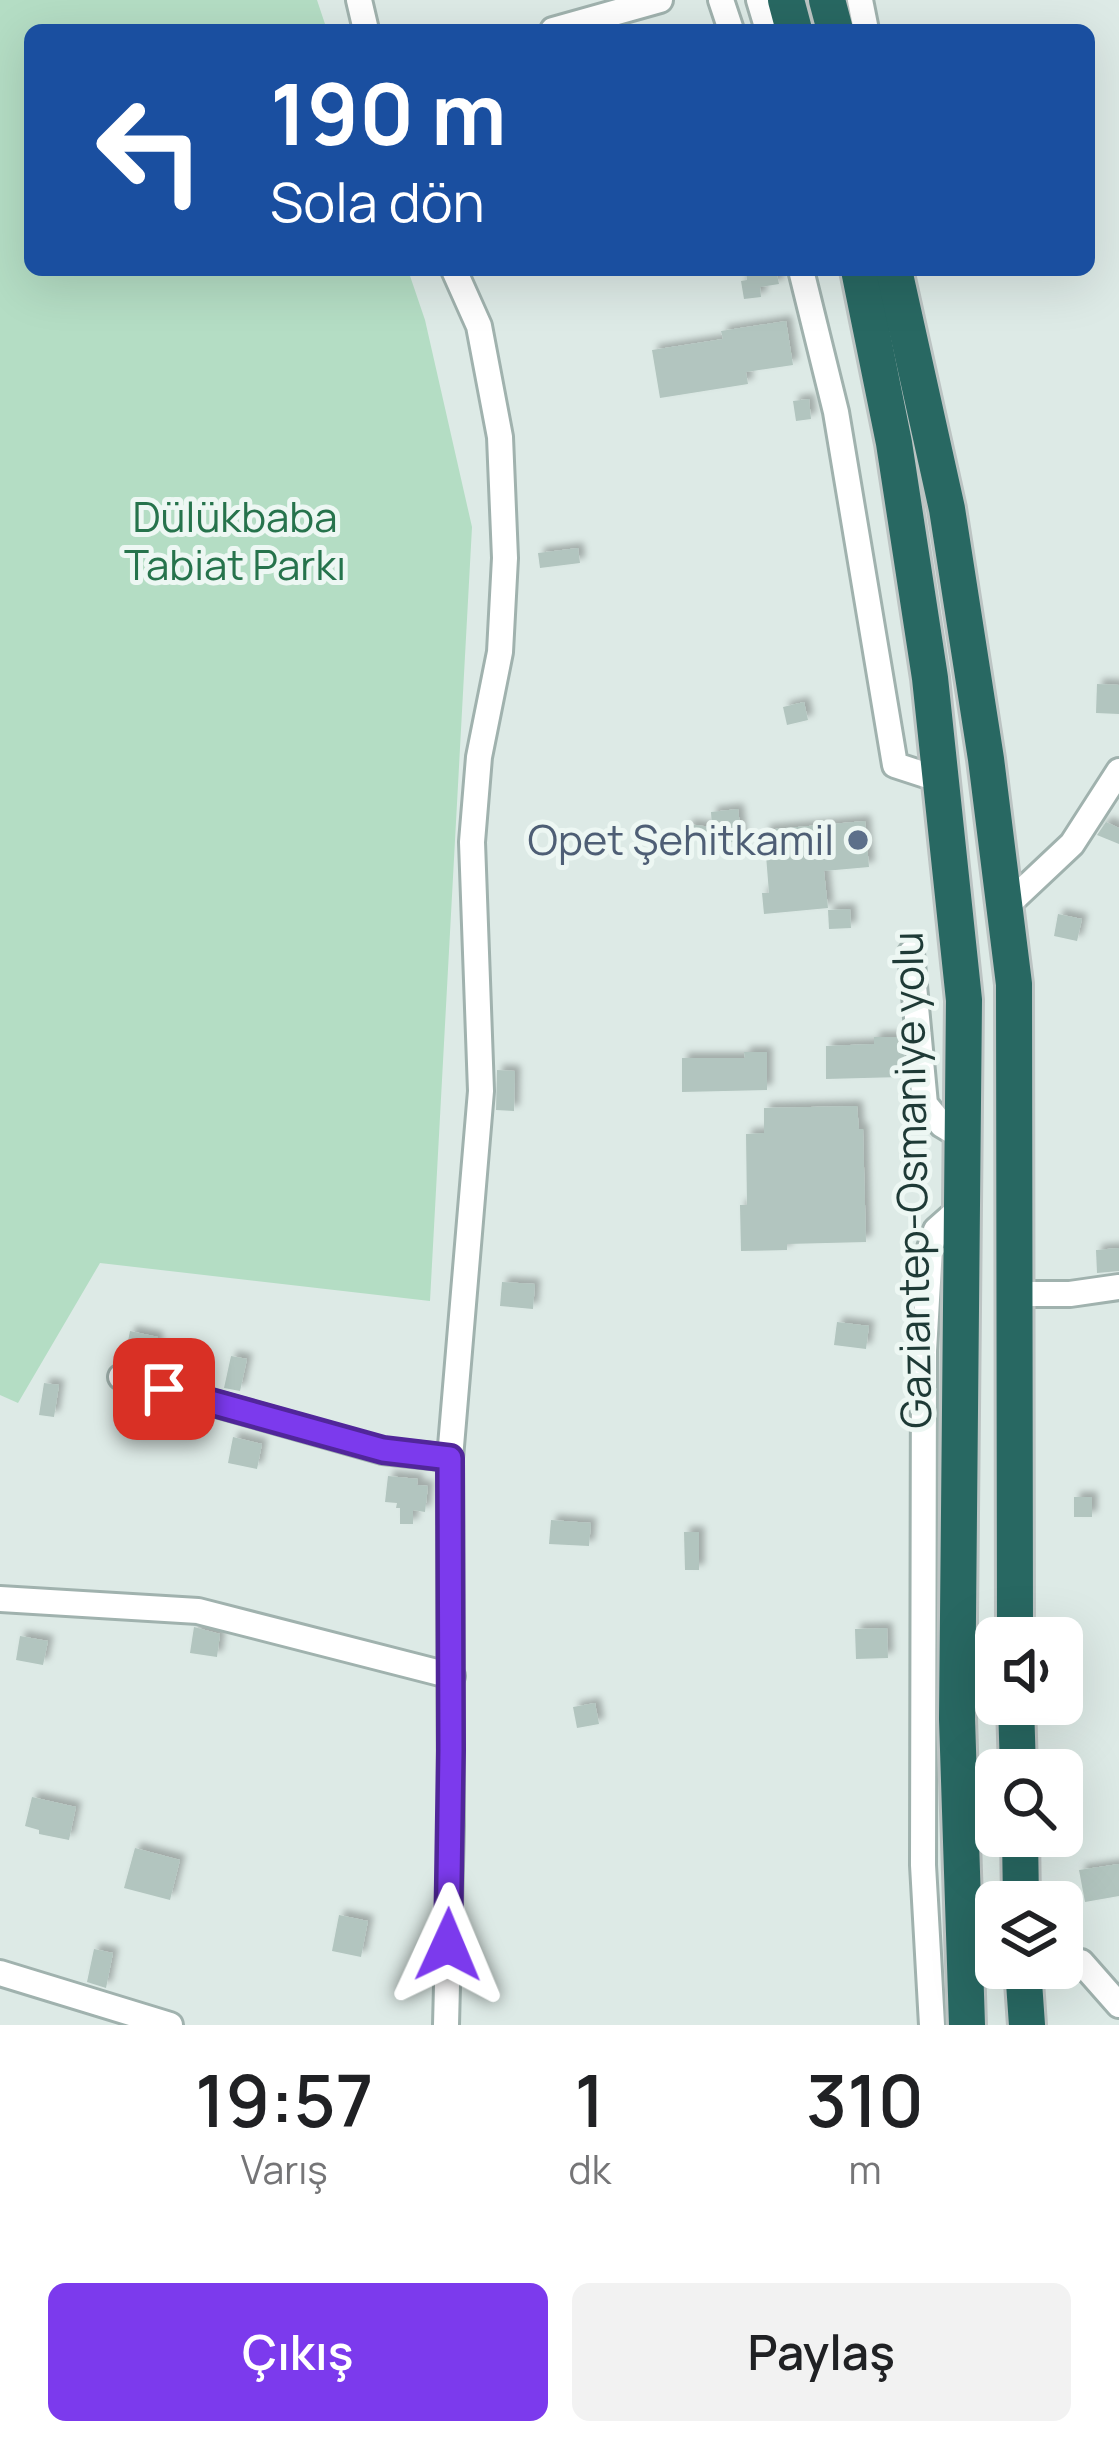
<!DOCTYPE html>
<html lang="tr">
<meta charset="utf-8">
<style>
body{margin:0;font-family:Manrope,sans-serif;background:#f2f2f2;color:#202124;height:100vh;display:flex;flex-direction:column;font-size:45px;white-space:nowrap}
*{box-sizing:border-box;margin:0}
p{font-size:39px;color:#757577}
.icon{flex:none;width:66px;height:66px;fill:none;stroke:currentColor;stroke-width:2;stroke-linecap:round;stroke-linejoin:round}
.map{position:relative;height:2025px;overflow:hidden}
.details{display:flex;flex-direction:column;background:#fff;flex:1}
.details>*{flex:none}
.top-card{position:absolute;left:24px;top:24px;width:1071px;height:252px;border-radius:18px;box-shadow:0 12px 48px #0002;background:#1a4fa0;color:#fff;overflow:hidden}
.controls{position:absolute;left:975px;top:1617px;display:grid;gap:24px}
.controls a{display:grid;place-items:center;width:108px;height:108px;border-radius:18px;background:#fff;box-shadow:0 12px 48px #0002;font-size:60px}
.pin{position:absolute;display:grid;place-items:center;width:102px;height:102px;color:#fff;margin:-51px;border-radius:24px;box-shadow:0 6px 18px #0006}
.me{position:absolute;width:132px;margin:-66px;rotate:1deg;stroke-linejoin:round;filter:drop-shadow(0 0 9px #0008)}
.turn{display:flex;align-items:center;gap:42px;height:252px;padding:0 48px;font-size:54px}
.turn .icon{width:156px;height:156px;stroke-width:2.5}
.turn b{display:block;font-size:84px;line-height:102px}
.eta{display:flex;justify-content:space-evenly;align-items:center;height:204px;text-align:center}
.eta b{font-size:72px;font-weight:600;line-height:84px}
.action{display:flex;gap:24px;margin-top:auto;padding:24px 48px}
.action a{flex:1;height:138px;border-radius:18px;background:#7c3aed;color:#fff;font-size:48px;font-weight:600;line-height:138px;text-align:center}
.action a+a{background:#f2f2f2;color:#202124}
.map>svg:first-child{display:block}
.green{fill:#b4ddc4}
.building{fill:#b2c5bf;filter:url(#shadow)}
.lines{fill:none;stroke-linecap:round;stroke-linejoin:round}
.minor-casing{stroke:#a0b2ae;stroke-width:30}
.highway-casing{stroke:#bcc4c3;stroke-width:42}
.minor{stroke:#fff;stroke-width:24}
.highway{stroke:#286862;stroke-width:36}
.route-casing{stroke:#51269a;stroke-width:30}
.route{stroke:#7c3aed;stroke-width:21}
.service-dot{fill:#5c6f8a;stroke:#edf7f3;stroke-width:4.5}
.labels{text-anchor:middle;stroke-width:10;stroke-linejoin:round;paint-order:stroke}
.park-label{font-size:42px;fill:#26734c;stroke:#edf7f3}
.service-label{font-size:42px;fill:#4e5e75;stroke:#edf7f3;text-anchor:end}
.street-label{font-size:42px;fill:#1e3a36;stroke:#edf7f3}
</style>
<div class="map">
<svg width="1119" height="2025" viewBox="0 0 1119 2025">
<defs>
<filter id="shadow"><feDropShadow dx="5.5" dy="-5.5" stdDeviation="3" flood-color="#0004"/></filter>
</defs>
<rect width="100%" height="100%" fill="#ddeae6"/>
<polygon class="green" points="0,0 317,0 327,30 30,30 30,270 408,270 425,320 472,527 430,1301 100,1263 18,1403 0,1395"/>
<g class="building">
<polygon points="746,270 776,270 779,284 760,287 761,297 744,299 741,281 747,280"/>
<polygon points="786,321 793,365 746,372 748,384 660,398 652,350 723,339 721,331"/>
<polygon points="809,399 811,419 796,421 793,401"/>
<polygon points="578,548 580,563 540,568 538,553"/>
<polygon points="1097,684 1119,685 1119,714 1096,713"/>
<polygon points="804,702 808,720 787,725 783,707"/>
<polygon points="738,809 742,840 714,845 714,842 686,838 687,824 712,827 711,812"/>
<polygon points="865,821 869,867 824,871 828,908 764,914 762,893 769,893 764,830"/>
<polygon points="1106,822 1119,828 1119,844 1097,835"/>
<polygon points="850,909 851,928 829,929 828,910"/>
<polygon points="1058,914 1082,919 1077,941 1054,936"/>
<polygon points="874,1037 898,1037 899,1051 904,1051 906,1074 901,1074 901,1077 826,1079 826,1046 874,1044"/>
<polygon points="744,1052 767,1052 767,1090 682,1092 682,1058 745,1058"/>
<polygon points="497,1070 515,1071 514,1111 496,1110"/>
<polygon points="857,1106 859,1129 863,1129 866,1242 787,1244 787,1250 741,1251 740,1205 747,1205 746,1134 764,1133 764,1108"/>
<polygon points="1119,1248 1119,1271 1097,1273 1096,1250"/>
<polygon points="502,1282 535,1284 533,1309 500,1306"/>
<polygon points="837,1322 869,1326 866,1349 834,1345"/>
<polygon points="130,1331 158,1337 156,1347 168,1350 164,1372 124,1361"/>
<polygon points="231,1356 247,1359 240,1391 224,1388"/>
<polygon points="44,1383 59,1385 54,1417 39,1415"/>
<polygon points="233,1437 262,1444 257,1469 228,1463"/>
<polygon points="388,1476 418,1479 417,1485 428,1486 425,1512 413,1510 413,1524 400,1524 400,1508 396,1508 397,1503 385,1502"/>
<rect x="1074" y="1497" width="18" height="20"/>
<polygon points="551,1520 591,1523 589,1546 549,1544"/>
<polygon points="684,1532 699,1532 699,1570 685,1570"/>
<polygon points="194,1627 220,1634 217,1657 190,1653"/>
<polygon points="887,1628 888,1658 856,1659 855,1629"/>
<polygon points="20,1636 48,1641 43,1665 16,1660"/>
<polygon points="595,1703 599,1724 577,1728 573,1707"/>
<polygon points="32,1797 76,1807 69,1840 39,1834 39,1830 25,1826"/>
<polygon points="135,1848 180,1860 170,1900 124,1888"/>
<polygon points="1119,1864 1119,1896 1085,1902 1079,1870"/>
<polygon points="339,1915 368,1921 361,1957 332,1951"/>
<polygon points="94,1949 113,1953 106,1988 87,1982"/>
</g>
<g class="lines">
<defs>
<g id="minor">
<polyline points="359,0 366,30"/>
<polyline points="721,0 731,30"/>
<polyline points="759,0 768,30"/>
<polyline points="860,0 866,30"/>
<polyline points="553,30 660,0"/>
<polyline points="801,270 836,412 895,765 941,780"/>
<polyline points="1004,908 1072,844 1119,771"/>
<polyline points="911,953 925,1104 942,1125 962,1137"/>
<polyline points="1014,1294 1070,1294 1119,1287"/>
<polyline points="121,1377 383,1451 450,1458"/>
<polyline points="0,1599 198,1611 452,1676"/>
<polyline points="1062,1959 1081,1962 1119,2005"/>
<polyline points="0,1973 170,2025"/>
<polyline points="446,2025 451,1826 450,1458 481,1091 472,842 479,757 500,652 505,558 500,437 479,326 454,270"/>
<polyline points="932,2025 923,1865 924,1351 930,1248 936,1230 962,1207"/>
</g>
<g id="highway">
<polyline points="786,0 794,30"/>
<polyline points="827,0 835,30"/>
<polyline points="859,270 894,443 930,678 964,1000 957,1719 967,2025"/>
<polyline points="894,270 947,509 986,759 1014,984 1015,1638"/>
<polyline points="1016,1704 1018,1770"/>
<polyline points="1020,1836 1021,1902"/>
<polyline points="1023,1968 1027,2025"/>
</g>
</defs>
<use href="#minor" class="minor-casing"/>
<use href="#highway" class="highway-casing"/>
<use href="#minor" class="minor"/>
<use href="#highway" class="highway"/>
</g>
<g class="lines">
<defs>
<polyline id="route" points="164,1389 383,1450 450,1458 451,1750 448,1945"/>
</defs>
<use href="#route" class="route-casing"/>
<use href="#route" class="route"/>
</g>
<circle class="service-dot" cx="858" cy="840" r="12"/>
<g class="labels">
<g class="park-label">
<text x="235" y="532">Dülükbaba<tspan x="235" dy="48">Tabiat Parkı</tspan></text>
</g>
<g class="service-label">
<text x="834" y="855">Opet Şehitkamil</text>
</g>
<g class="street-label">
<text transform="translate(912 1180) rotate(-91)" y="15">Gaziantep-Osmaniye yolu</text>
</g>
</g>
</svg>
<div class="controls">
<a><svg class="icon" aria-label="sound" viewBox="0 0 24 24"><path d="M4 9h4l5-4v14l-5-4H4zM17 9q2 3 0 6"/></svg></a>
<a><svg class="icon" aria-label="search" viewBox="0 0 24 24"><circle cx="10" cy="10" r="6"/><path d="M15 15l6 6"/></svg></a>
<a><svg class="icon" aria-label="layers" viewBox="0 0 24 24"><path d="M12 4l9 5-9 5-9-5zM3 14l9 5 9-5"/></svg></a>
</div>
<div class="pin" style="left:164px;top:1389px;background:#d93025"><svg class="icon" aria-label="arrive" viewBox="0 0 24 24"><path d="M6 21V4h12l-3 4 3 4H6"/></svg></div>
<svg class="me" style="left:448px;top:1945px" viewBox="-20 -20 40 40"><path d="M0-17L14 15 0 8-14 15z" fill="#7c3aed" stroke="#fff" stroke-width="4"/></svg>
<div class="top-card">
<div class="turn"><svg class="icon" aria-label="left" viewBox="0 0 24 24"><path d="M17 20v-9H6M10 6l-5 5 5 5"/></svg><div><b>190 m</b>Sola dön</div></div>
</div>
</div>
<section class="details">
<div class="eta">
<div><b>19:57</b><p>Varış</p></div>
<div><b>1</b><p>dk</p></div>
<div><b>310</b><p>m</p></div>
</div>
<div class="action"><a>Çıkış</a><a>Paylaş</a></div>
</section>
